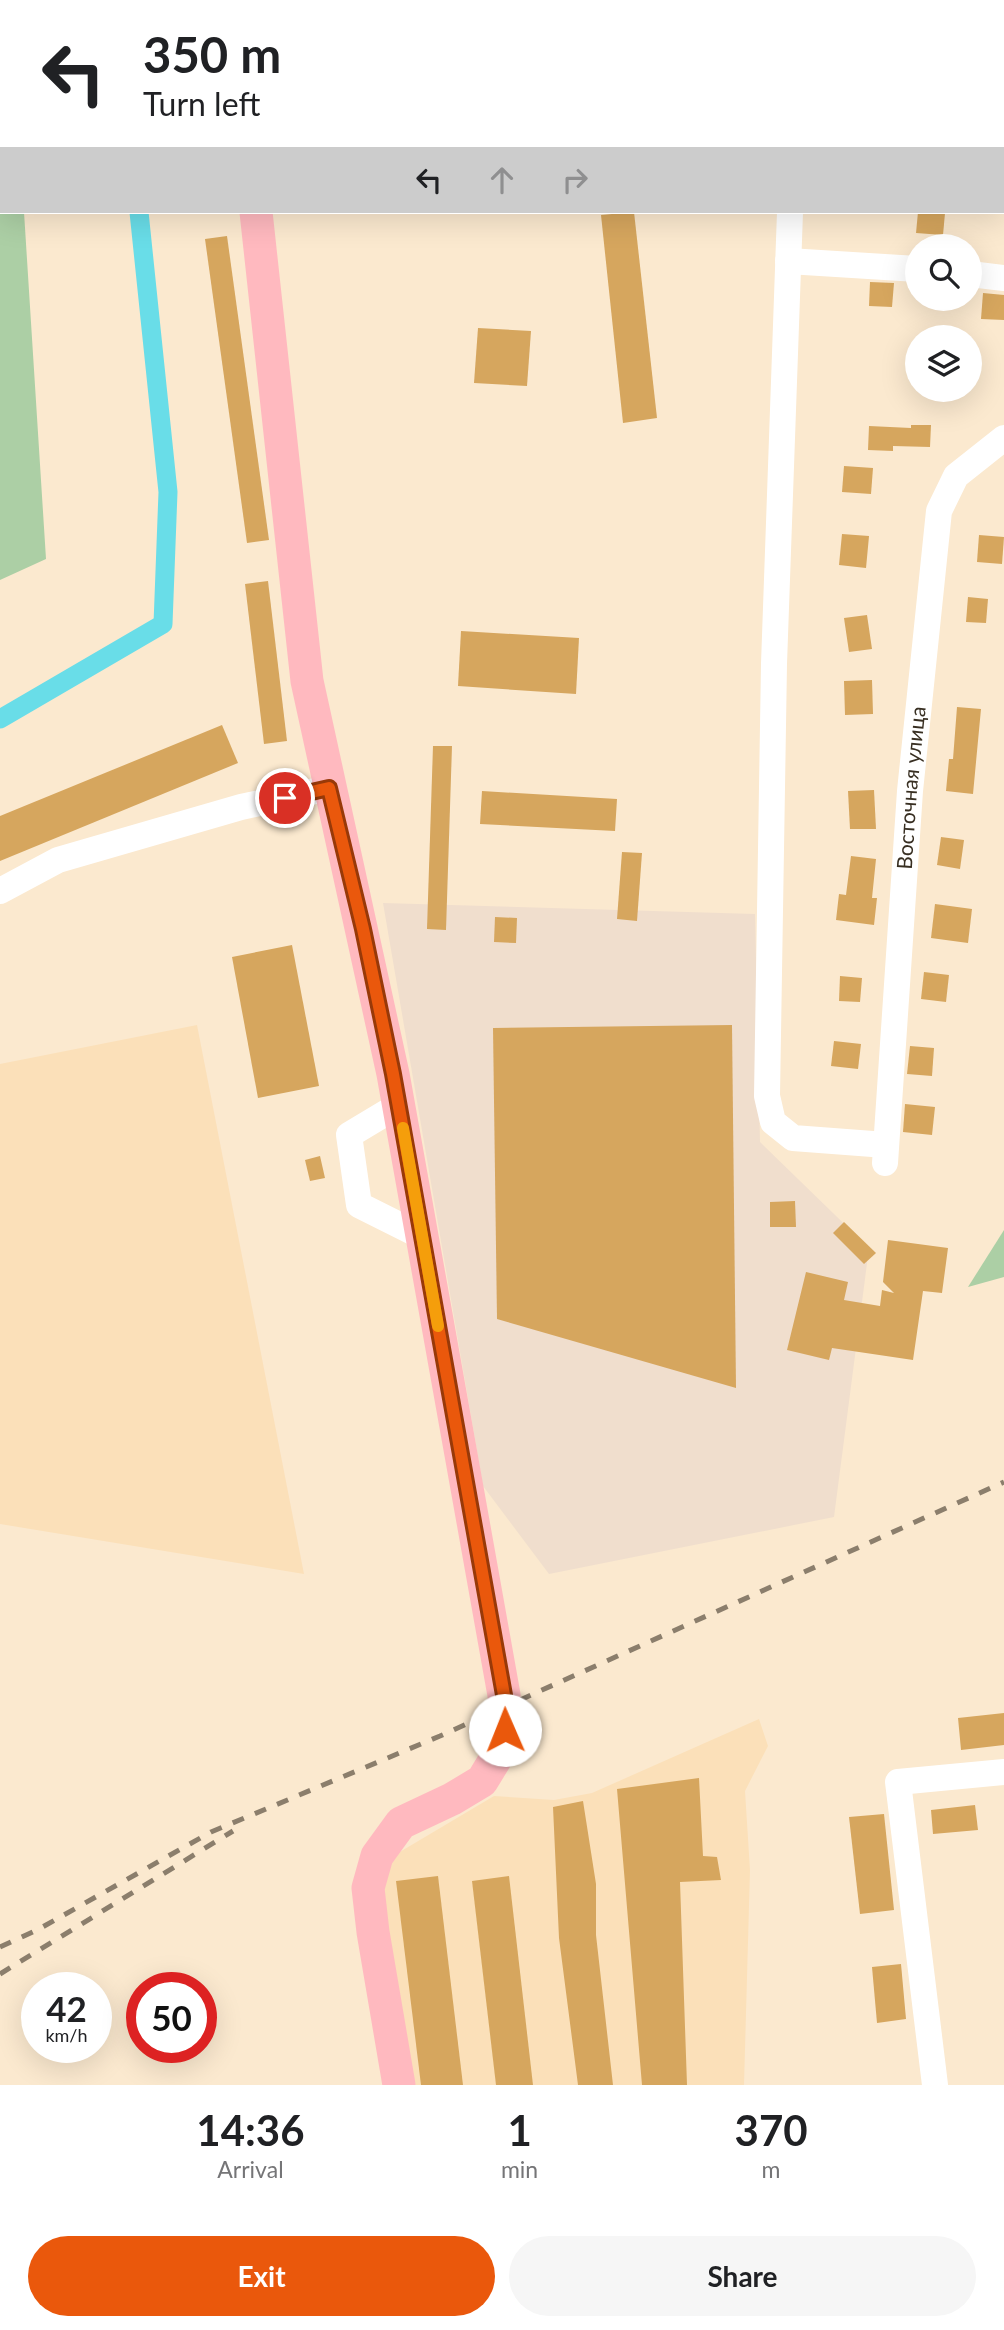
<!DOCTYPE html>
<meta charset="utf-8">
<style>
body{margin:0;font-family:Lato,sans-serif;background:#f6f6f6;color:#202124;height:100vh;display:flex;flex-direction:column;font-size:26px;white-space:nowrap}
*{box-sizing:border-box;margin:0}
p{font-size:23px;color:#757577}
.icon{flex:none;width:38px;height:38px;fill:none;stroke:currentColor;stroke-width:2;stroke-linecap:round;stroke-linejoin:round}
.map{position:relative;height:2085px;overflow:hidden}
.drawer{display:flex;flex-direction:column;background:#fff;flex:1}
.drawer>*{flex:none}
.guide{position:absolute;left:0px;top:0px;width:1004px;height:214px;box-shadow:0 7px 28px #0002;background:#fff;color:#202124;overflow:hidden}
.buttons{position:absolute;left:905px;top:234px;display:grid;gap:14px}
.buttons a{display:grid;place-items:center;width:77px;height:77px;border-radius:50%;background:#fff;box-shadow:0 7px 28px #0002;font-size:35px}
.speed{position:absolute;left:21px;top:1972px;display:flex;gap:14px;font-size:35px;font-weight:700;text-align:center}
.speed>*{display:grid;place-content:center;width:91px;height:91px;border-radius:50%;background:#fff;box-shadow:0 7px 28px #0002;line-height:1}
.speed small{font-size:18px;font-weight:400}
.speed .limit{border:10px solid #d22;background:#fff;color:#111}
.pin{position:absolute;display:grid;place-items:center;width:60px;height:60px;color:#fff;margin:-30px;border:4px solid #fff;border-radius:50%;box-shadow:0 2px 7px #0007}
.me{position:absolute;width:77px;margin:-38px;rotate:359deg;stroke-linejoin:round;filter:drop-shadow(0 0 5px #0008)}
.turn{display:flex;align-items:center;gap:24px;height:147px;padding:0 28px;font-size:32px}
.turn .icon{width:91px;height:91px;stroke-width:2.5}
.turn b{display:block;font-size:49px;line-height:60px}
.lanes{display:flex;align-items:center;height:66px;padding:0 28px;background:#0003;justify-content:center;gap:35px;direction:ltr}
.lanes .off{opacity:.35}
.eta{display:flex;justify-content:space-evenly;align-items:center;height:119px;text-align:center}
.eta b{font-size:42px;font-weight:700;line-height:49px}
.cta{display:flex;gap:14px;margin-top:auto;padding:14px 28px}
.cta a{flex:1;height:80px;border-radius:42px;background:#ea580c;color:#fff;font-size:28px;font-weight:700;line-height:80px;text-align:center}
.cta a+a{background:#f6f6f6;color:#202124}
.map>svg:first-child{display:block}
.commercial{fill:#f0decd}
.built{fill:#fbe0b9}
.green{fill:#accfa5}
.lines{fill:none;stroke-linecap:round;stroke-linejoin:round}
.canal{stroke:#69dde8;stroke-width:19}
.building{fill:#d6a65e}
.minor{stroke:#fff;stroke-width:26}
.major{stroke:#ffb9bf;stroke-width:33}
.rail{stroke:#8b7e6c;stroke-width:5;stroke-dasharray:12 12;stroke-linecap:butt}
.route-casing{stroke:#983908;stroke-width:18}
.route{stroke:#ea580c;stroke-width:12}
.slow{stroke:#f59e0b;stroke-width:12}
.labels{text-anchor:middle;stroke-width:6;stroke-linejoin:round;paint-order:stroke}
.street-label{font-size:21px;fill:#382f22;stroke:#fff}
</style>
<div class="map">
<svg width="1004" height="2085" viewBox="0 0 1004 2085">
<rect width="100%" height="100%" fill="#fbe9cf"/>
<polygon class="commercial" points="383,903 755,914 760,1142 869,1248 834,1517 549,1574 483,1486"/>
<g class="built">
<polygon points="197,1025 304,1574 0,1524 0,1064"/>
<polygon points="759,1719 768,1746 745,1791 750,1870 744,2085 412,2085 381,1885 393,1856 494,1796 554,1800 592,1793"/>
</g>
<g class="green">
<polygon points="0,0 8,0 8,2 2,2 2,212 24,212 46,559 0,580"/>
<polygon points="1004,1230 1004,1277 968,1287"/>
</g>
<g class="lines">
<g class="canal">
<polyline points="117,0 117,2"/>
<polyline points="0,719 163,624 168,492 139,212"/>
</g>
</g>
<g class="building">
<polygon points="634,212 657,418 623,423 601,215"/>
<polygon points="918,212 945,213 943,235 916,233"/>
<polygon points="227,236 269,540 247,543 205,239"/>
<polygon points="870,282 894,283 892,307 869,306"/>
<polygon points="983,293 1004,295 1004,320 981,319"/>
<polygon points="478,328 531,331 527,386 474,383"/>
<polygon points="911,425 931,425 930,447 893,446 893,451 868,450 869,426 911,428"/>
<polygon points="844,466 873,468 871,494 842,492"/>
<polygon points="842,534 869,536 866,568 839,565"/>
<polygon points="979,535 1004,537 1002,564 977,562"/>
<polygon points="268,581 287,741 264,744 245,584"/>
<polygon points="968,597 988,599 986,623 966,622"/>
<polygon points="867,615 872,649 849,652 844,618"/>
<polygon points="461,631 579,638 576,694 458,686"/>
<polygon points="872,680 873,714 845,715 844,681"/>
<polygon points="957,707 981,709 973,794 946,791 949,759 953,759"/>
<polygon points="222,725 238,763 0,861 0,816"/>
<polygon points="433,746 452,746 446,930 427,929"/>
<polygon points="874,790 876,829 850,829 848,791"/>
<polygon points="482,791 617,799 615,831 480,824"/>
<polygon points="941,837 964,840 960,869 937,865"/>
<polygon points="622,852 642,853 637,921 617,919"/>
<polygon points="851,856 876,859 872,898 877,898 874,925 836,920 839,894 846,895"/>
<polygon points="935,904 972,909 968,943 931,938"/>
<polygon points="495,917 517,918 516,943 494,942"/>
<polygon points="292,945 319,1086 258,1098 232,957"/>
<polygon points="924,972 949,975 946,1002 921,999"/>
<polygon points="840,976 862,978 860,1002 839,1001"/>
<polygon points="732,1025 736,1388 497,1319 493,1028"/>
<polygon points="834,1041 861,1044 858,1069 831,1066"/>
<polygon points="910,1046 934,1048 932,1076 907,1074"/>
<polygon points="905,1104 935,1107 932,1135 903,1132"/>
<polygon points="320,1156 325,1178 310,1181 305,1160"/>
<polygon points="795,1201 796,1227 770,1227 770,1202"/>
<polygon points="844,1222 876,1253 864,1264 833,1233"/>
<polygon points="888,1240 948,1248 942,1293 923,1291 913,1360 832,1348 829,1360 787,1350 806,1272 848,1282 844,1300 880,1306 882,1290 894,1293 883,1282"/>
<polygon points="1004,1713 1004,1745 961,1750 958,1718"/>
<polygon points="699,1778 703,1856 717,1857 721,1880 680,1882 687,2085 642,2085 617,1789"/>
<polygon points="583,1801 596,1884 596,1935 613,2085 578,2085 559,1938 553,1807"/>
<polygon points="975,1805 978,1830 933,1834 931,1810"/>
<polygon points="884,1814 894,1910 860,1914 849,1817"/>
<polygon points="438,1876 463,2085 421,2085 396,1881"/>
<polygon points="509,1876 533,2085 496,2085 472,1881"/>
<polygon points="901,1964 906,2019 877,2023 872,1967"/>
</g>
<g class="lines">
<g class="minor">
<polyline points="954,0 954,2"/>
<polyline points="796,2 796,0"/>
<polyline points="1003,13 1004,13"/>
<polyline points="790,212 774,664 767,1096 773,1122 793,1138 886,1145"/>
<polyline points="788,261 917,269"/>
<polyline points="970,274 1004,278"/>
<polyline points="0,891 58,860 241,807 329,788"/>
<polyline points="399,1105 349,1135 359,1205 423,1237"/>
<path id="s1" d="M885,1163L910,791L939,511L956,476L1004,438"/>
<polyline points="935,2085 898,1782 1004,1772"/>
</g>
<g class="major">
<polyline points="233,0 234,2"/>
<polyline points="256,212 307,681 393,1074 504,1695 505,1730 496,1758 482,1781 452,1799 401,1823 377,1856 368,1888 373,1932 399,2085"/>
</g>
<g class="rail">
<polyline points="0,1947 39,1929 211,1832 440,1736 1004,1482"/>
<polyline points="0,1974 233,1831"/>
</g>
</g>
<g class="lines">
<defs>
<polyline id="route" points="285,798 329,788 363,929 393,1074 504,1695 505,1730"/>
</defs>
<use href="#route" class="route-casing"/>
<use href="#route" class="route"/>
<polyline class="slow" points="403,1128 438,1326"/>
</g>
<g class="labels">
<g class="street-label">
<text dy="7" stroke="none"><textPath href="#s1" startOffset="376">Восточная улица</textPath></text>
</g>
</g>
</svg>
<div class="buttons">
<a><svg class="icon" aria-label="search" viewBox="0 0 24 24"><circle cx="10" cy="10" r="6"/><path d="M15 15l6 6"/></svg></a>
<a><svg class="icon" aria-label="layers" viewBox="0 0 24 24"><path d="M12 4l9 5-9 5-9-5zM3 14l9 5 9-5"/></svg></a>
</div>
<div class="speed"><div>42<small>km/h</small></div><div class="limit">50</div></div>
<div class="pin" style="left:285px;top:798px;background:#d93025"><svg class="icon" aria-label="arrive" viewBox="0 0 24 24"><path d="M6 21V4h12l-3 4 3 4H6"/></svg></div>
<svg class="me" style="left:505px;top:1730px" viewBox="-20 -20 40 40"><circle r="19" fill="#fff"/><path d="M0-13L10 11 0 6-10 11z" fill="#ea580c"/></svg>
<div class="guide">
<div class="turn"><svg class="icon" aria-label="left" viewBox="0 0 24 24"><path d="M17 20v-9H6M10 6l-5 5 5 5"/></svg><div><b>350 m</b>Turn left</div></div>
<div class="lanes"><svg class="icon" aria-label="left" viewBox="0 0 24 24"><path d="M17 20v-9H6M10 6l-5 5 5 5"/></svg><svg class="icon off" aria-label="ahead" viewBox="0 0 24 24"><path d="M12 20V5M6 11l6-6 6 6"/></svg><svg class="icon off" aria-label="right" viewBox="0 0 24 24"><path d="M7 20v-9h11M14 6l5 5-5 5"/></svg></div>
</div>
</div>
<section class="drawer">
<div class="eta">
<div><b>14:36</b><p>Arrival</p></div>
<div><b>1</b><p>min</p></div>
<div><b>370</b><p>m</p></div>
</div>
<div class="cta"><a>Exit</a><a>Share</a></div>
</section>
